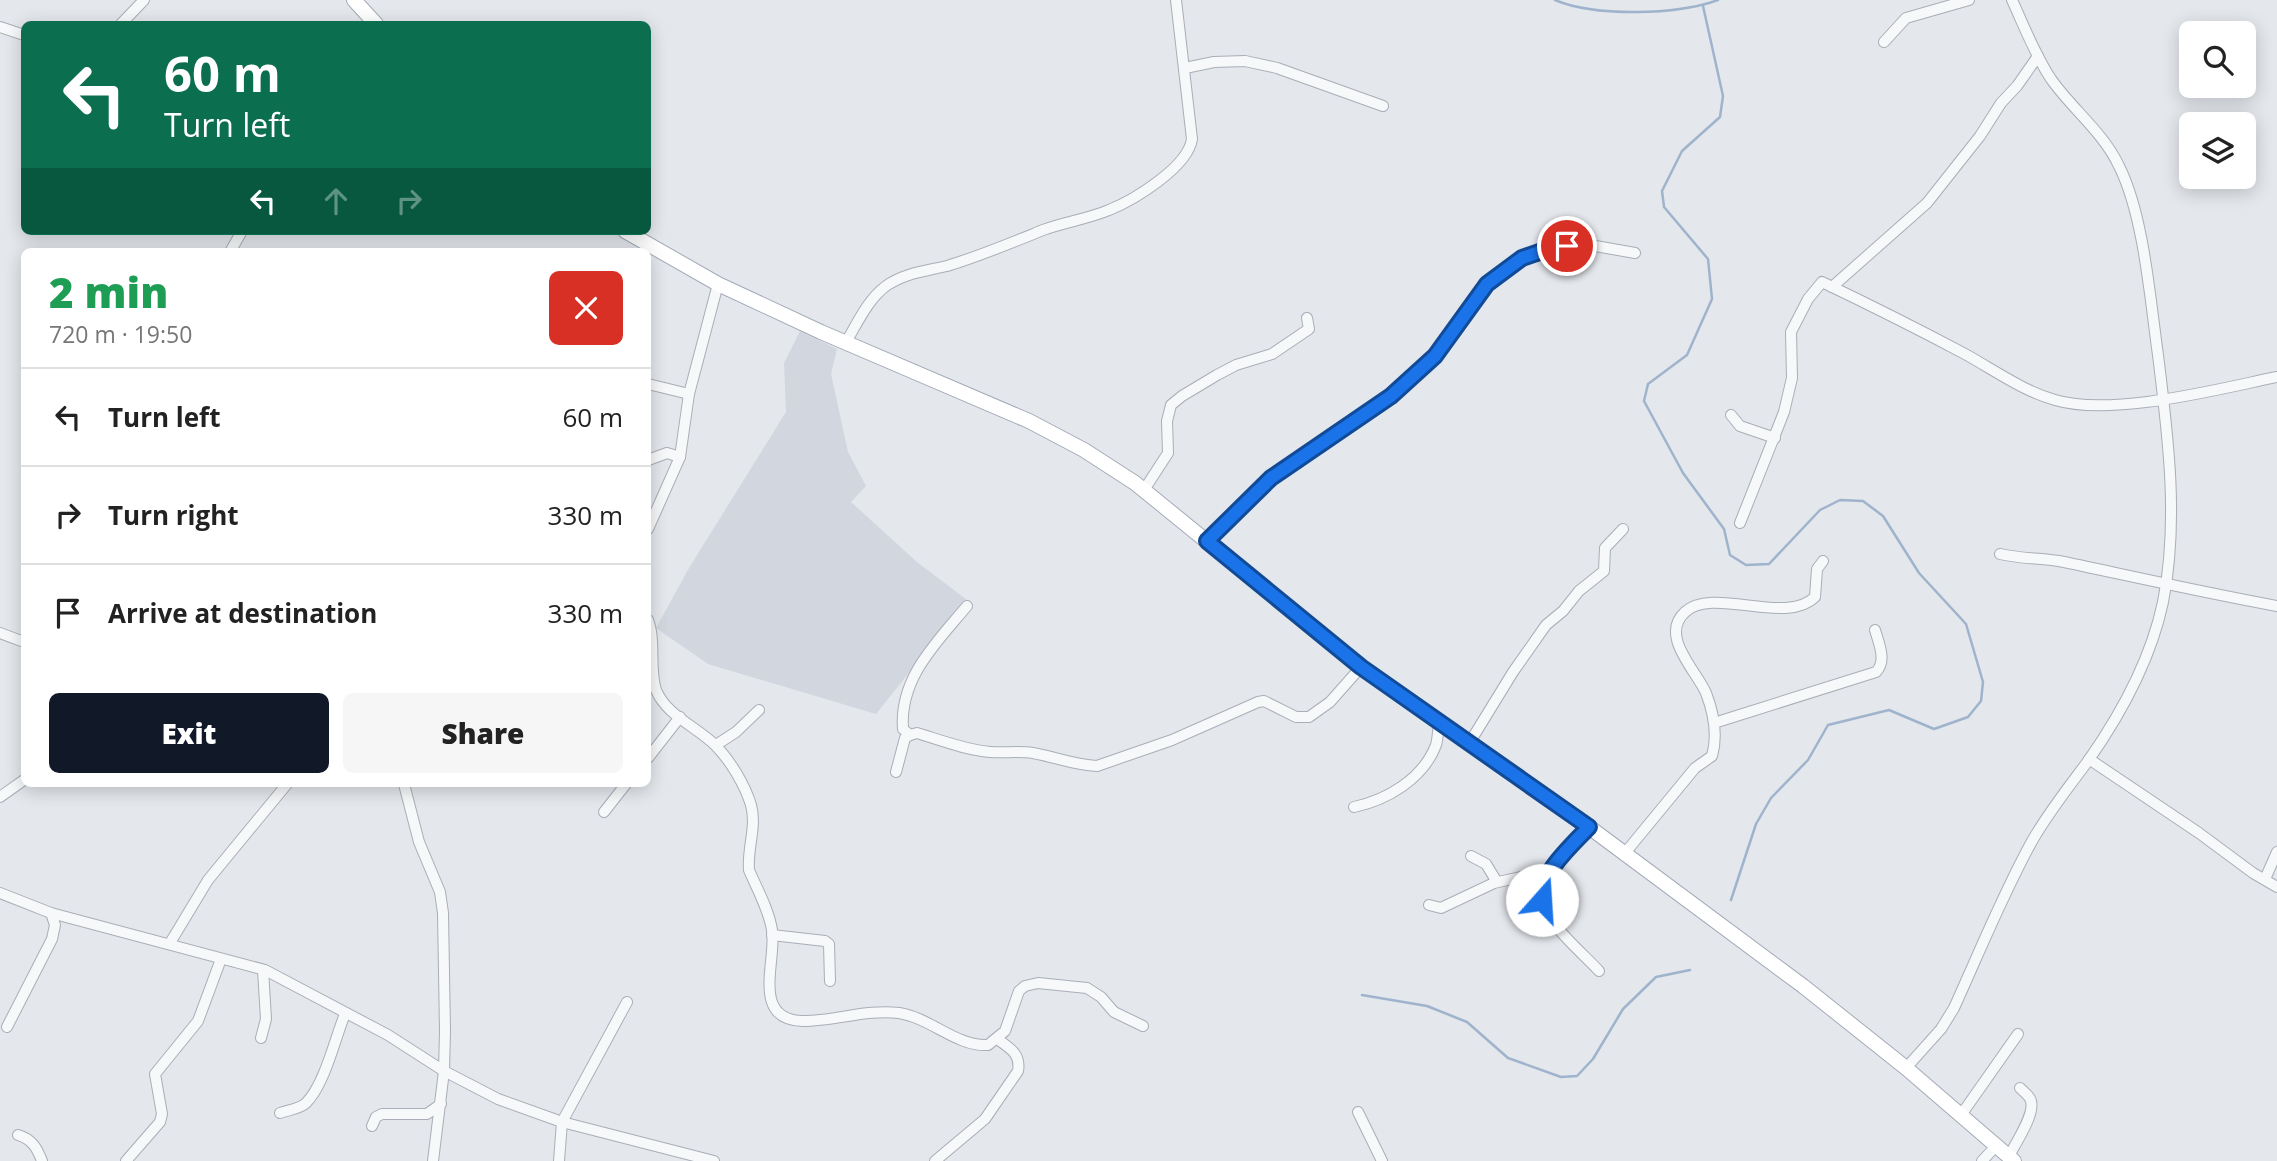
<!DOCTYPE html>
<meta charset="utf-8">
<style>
body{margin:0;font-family:"Open Sans",sans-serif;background:#f6f6f6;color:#222;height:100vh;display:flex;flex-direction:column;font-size:26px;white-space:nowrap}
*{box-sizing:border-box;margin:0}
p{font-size:23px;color:#767676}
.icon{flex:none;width:38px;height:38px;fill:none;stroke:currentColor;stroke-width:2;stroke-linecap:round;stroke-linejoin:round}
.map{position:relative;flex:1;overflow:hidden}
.side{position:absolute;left:21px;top:248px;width:630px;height:539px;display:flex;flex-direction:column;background:#fff;border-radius:10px;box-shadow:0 4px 18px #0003}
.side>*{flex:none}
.guide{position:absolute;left:21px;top:21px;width:630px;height:214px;border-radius:10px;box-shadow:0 4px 18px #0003;background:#0b6e4f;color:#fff;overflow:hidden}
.tools{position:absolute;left:2179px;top:21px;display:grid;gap:14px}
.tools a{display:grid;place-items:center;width:77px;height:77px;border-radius:10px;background:#fff;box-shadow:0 4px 18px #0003;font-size:35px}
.pin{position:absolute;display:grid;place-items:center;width:60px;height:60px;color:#fff;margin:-30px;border:4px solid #fff;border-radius:50%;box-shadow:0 2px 7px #0007}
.me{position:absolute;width:77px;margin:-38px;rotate:19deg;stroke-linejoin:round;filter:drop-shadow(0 0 5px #0008)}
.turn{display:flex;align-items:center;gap:24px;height:147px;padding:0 28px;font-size:32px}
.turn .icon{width:91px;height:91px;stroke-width:2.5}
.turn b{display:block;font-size:49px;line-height:60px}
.lanes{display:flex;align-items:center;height:66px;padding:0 28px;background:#0003;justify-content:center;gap:35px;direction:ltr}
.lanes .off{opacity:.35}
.round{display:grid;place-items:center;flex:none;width:74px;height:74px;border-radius:10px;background:#f6f6f6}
.headline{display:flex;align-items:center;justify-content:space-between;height:119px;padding:0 28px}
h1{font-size:42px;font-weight:800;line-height:52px;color:#1e9e55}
.primary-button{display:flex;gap:14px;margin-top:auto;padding:14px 28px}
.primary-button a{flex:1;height:80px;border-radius:10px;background:#111827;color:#fff;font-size:28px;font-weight:800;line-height:80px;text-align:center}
.primary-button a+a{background:#f6f6f6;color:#222}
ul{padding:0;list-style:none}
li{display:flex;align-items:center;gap:21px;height:98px;padding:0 28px;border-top:2px solid #e0e0e0}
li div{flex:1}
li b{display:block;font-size:26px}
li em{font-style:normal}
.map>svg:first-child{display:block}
.built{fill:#d2d6de}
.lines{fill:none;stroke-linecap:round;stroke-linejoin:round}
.stream{stroke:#9fb4cc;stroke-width:2.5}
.minor-casing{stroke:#a9aeb7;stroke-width:12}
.major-casing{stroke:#a3abb8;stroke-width:16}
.minor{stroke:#f7f8fa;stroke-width:10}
.major{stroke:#fff;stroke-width:14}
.route-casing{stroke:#114b97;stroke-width:18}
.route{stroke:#1a73e8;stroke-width:12}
</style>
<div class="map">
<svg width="2277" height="1161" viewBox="0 0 2277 1161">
<rect width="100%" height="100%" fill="#e4e7ec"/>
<polygon class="built" points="800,331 837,349 831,374 848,452 866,486 851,502 917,562 967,600 876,714 708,664 656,628 689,568 786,412 784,363"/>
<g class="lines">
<g class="stream">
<path d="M1555,0C1596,17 1677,15 1718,0"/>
<polyline points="1703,6 1723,96 1720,117 1682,151 1662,191 1664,207 1708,259 1712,299 1687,355 1648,384 1644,401 1683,473 1724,529 1730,555 1746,565 1769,564 1820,510 1840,500 1863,501 1883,516 1919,573 1966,624 1983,682 1981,701 1968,717 1934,729 1889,710 1828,725 1808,760 1771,798 1756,824 1731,900"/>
<polyline points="1362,995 1427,1006 1467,1022 1508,1058 1561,1077 1577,1076 1593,1059 1623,1009 1656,977 1690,970"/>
</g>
<defs>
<g id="minor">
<polyline points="121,24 144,0"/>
<polyline points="0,27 24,35"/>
<polyline points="1884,42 1906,18 1969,0"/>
<polyline points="1185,68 1214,62 1245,61 1277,68 1383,106"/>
<polyline points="230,252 242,231"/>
<polyline points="1832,287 1927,203 1980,136 2001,103 2017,86 2038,56"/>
<path d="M846,342C857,324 868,299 886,286C904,273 926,271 947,266C980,256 1011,243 1043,230C1064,222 1088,219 1109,210C1134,200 1188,167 1192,139L1176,0"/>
<polyline points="648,384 689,394"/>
<polyline points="1731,415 1740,426 1775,438"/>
<polyline points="648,460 667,453 680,457"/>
<polyline points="1144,490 1168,453 1167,421 1171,405 1182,396 1217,375 1236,365 1272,354 1309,329 1307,318"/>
<path d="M1740,523L1784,412L1792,378L1791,332L1808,299L1822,282C1870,305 1918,329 1965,354C1994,370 2023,391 2055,400C2112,417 2218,389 2277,377"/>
<polyline points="648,529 680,457 689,394 718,284"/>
<polyline points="1207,541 1271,478 1391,396 1446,343 1462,316 1487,284 1522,259 1551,248 1584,244 1635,253"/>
<path d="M2000,554C2022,559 2043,558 2064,562C2135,577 2206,593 2277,606"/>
<path d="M648,620C656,641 649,669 656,690C666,715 697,727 715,745C730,760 745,785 751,805C757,827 747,848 749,870C757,889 769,910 772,930C777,960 750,1020 803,1021C835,1021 867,1009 899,1013C931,1018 957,1047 988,1045L1005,1031L1019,991L1025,986L1038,983L1087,988L1101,997L1114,1012L1143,1026"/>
<polyline points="0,633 24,642"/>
<path d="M1714,723L1876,672C1887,661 1879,644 1875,630"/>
<path d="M910,735L903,729C899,678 937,642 967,606"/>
<polyline points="1470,742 1513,672 1546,625 1563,611 1579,591 1604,571 1605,548 1623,529"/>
<polyline points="716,745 736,732 759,710"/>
<polyline points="648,758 680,717"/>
<polyline points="2089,759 2199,833 2253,873 2277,887"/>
<path d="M896,772L905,738L910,735L917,733C940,740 966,750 990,752C1005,753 1019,751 1033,753C1055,757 1075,765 1097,766L1172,740L1258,702L1264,701L1296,717H1309L1330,702L1361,667"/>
<polyline points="404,784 419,842 440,892 443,913 445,1031 444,1071 433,1161"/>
<polyline points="0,797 24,780"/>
<path d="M1354,807C1387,800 1423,779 1436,745C1438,738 1438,730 1439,723"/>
<polyline points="604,812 626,784"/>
<path d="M1625,853L1695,768L1712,756C1718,735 1714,714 1706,693C1696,670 1659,636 1685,612C1713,586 1786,626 1815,597L1817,569L1823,561"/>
<polyline points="1471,856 1486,864 1497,882"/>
<path d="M1553,869C1548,876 1541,884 1541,893C1540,919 1583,953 1599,971"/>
<polyline points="2265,879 2277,852"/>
<polyline points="0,893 51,913 265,970 388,1035 444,1071 498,1099 562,1122 714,1161"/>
<polyline points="1429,905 1441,908 1494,883 1544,872 1557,862 1589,827"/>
<polyline points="772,935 825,941 829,944 830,981"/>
<polyline points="170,943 208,880 287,784"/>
<polyline points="7,1027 52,939 55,925 51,913"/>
<polyline points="261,1038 266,1019 263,970"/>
<path d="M1906,1068L1941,1029L1954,1008C1979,953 2002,896 2031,843C2047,814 2068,788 2088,761C2121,714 2151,659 2163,602C2179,521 2168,436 2158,355C2150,299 2144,216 2119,166C2103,132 2072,109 2051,79C2035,55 2024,26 2012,0"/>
<polyline points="1358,1112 1382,1161"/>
<path d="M280,1113C288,1110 300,1109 306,1103C325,1084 335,1038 345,1014"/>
<polyline points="1961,1115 2018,1034"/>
<polyline points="372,1126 376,1117 382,1114 427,1114 441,1104"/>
<path d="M18,1135C32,1139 37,1148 42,1161"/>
<path d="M2009,1156C2015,1144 2035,1115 2031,1101C2030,1096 2024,1092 2020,1088"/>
<polyline points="126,1161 160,1122 162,1114 155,1074 198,1021 221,959"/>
<polyline points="559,1161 562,1122 627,1002"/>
<path d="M935,1161L985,1119L1018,1071C1021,1054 1010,1048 997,1039"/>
<polyline points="1982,1161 1996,1146"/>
</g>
<g id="major">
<polyline points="354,0 376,24"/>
<polyline points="625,231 718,284 821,332 1029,421 1084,450 1135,483 1361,667 1589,827 1803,986 1906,1068 2014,1161"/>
</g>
</defs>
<use href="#minor" class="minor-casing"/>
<use href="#major" class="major-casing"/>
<use href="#minor" class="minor"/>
<use href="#major" class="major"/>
</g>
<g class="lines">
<defs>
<path id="route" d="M1542,900C1536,877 1574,843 1589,827L1361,667L1207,541L1271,478L1391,396L1435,356L1487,284L1522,258L1551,248L1567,246"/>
</defs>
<use href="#route" class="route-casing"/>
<use href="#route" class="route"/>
</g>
</svg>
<div class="tools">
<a><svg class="icon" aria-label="search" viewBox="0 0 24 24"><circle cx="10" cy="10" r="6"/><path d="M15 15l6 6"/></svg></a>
<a><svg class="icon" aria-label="layers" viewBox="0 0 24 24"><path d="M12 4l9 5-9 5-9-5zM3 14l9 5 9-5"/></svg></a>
</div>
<div class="pin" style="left:1567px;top:246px;background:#d93025"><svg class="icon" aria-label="arrive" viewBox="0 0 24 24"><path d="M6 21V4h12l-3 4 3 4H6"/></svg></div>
<svg class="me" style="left:1542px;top:900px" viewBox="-20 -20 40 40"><circle r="19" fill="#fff"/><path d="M0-13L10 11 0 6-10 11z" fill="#1a73e8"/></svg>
<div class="guide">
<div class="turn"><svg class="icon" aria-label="left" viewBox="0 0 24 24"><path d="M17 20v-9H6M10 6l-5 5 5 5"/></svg><div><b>60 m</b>Turn left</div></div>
<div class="lanes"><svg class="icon" aria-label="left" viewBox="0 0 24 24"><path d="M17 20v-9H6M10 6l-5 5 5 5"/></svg><svg class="icon off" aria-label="ahead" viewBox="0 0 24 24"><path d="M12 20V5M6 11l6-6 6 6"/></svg><svg class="icon off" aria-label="right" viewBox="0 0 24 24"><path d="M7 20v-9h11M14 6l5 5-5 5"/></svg></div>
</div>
<section class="side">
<div class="headline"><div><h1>2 min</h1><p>720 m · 19:50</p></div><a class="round" style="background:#d93025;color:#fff"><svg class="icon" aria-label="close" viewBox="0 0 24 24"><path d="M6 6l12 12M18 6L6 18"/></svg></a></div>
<ul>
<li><svg class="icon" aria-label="left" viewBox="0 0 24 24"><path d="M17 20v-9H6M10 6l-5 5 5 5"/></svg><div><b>Turn left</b></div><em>60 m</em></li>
<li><svg class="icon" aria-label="right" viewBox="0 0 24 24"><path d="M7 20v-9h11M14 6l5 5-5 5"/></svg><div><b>Turn right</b></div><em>330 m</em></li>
<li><svg class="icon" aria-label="arrive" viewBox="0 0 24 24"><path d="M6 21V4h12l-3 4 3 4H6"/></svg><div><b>Arrive at destination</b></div><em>330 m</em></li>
</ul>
<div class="primary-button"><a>Exit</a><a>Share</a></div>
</section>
</div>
